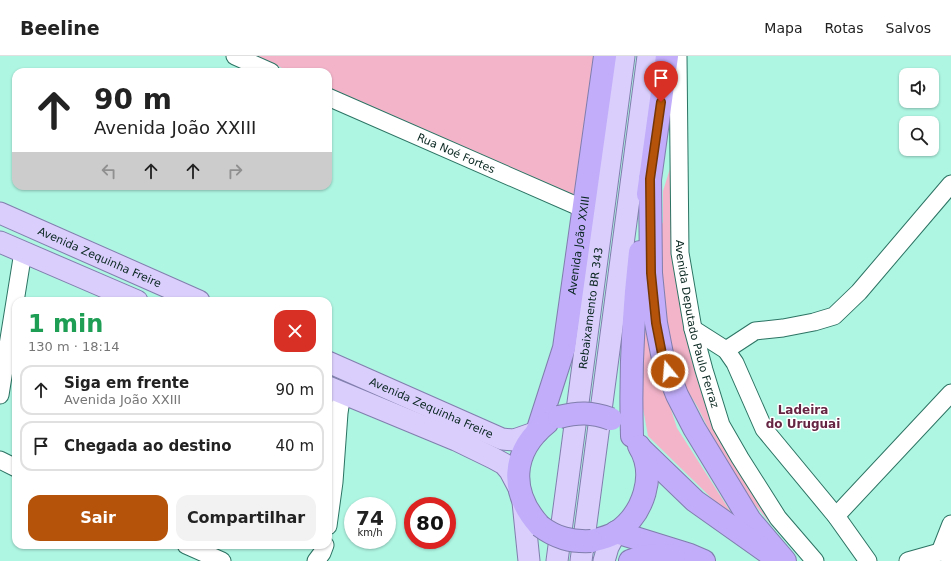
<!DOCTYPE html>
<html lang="pt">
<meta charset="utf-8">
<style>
body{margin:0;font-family:"DejaVu Sans",sans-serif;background:#f2f2f2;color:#222;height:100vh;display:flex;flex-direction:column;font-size:15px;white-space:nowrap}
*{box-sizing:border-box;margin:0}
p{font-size:13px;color:#767676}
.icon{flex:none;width:22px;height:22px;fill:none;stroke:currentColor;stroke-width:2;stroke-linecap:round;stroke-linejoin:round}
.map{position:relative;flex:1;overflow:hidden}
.panel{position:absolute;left:12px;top:241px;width:320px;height:252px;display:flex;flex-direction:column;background:#fff;border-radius:12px;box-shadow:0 1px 3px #0004}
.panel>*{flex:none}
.guide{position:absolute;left:12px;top:12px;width:320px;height:122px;border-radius:12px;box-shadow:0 1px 3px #0004;background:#fff;color:#222;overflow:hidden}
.buttons{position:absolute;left:899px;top:12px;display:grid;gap:8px}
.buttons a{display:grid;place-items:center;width:40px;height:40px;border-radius:8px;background:#fff;box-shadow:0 1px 3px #0004;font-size:20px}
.speed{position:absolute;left:344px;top:441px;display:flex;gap:8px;font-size:20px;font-weight:700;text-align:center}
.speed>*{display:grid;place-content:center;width:52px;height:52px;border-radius:50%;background:#fff;box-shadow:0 1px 3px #0004;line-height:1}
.speed small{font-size:10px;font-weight:400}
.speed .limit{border:6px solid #d22;background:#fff;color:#111}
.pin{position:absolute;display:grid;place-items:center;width:34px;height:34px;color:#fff;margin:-41px -17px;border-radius:50% 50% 50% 0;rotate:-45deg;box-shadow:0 0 4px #0007}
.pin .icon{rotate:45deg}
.me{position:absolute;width:44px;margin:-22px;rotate:343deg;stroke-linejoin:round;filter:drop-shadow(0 0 3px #0008)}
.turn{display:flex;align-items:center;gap:14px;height:84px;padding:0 16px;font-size:18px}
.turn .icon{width:52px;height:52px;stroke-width:2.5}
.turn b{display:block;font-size:28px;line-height:34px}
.lanes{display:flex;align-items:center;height:38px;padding:0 16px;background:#0003;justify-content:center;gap:20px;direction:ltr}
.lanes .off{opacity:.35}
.round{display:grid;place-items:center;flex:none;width:42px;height:42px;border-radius:12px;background:#f2f2f2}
.headline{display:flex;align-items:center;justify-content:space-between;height:68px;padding:0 16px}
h1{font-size:24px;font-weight:700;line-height:30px;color:#1e9e55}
.cta{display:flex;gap:8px;margin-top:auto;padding:8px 16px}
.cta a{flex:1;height:46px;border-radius:12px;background:#b45309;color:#fff;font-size:16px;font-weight:700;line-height:46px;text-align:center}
.cta a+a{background:#f2f2f2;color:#222}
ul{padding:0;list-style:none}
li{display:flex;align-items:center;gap:12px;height:50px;margin:0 8px 6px;padding:0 8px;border:2px solid #e0e0e0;border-radius:12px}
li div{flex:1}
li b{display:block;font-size:15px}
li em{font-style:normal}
header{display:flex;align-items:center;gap:24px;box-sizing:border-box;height:56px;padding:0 20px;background:#fff;border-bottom:1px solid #e0e0e0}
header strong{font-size:19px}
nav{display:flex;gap:22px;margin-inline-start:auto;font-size:14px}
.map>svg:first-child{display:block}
.green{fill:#f3b4ca}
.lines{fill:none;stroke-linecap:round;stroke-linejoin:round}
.minor-casing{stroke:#2c7363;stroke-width:19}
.major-casing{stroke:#807ead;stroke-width:23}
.highway-casing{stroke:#807ead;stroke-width:24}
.minor{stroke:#fff;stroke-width:17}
.major{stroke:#dacefc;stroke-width:21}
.highway{stroke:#c1adfa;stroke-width:22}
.highway-bridge-casing{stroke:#807ead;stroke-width:24;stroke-linecap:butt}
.highway-bridge{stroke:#c1adfa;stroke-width:22}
.route-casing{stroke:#753606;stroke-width:10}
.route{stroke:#b45309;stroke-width:7}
.labels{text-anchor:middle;stroke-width:3;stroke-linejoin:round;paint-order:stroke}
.street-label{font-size:11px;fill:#08261f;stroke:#fff}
.neighbourhood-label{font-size:12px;font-weight:bold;fill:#662542;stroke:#fff}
</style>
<header>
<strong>Beeline</strong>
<nav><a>Mapa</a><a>Rotas</a><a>Salvos</a></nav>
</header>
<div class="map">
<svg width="951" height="505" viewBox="0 0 951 505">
<rect width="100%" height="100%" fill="#aef5e2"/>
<g class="green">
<polygon points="255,0 595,0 575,142 328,32 328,16 291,16"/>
<polygon points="672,106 703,336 795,494 774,472 745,437 713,382 697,350 684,329 674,300 663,257 653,184 663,166 663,135"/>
<polygon points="641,261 677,372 739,469 648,380 636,314"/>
</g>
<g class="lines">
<defs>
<g id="minor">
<polyline points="235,0 271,16"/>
<path id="s1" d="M678,0L680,197L693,273L704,314L721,369L740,402L778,462L815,505"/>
<path id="s2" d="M328,41L584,153"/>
<polyline points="693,273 726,294 735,307 764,373 836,460 868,505"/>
<polyline points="726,294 755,275 783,272 814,266 834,260 859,236 951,128"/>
<polyline points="0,339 23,196"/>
<polyline points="0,404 16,412"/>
<polyline points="836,460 951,337"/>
<polyline points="328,470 334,426 339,357 342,337"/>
<polyline points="186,489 222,505"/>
<polyline points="940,496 951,468"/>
<polyline points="316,505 322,497 325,489"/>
<polyline points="908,505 940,496 951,498"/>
</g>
<g id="major">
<path id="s3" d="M0,157L199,245"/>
<polyline points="0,186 137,245"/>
<path id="s4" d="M328,306L502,383L514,384L537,376"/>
<polyline points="328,331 456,384 493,402 504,408 510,415 519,432"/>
<polyline points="523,446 529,505"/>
<path id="s5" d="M557,505L624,0"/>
<polyline points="581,505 648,0"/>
<polyline points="604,505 608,491 616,476"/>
</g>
<g id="highway">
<polyline points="650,123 651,217 656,267 663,303 677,339 694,372 750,464 785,505"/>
<polyline points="648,138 667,0"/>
<path id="s6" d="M537,376L564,292L605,0"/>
<path d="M632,380C630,318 633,257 640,196"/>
<polyline points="641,393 695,445 767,496"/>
<path d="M540,470C509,436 511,396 547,367"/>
<polyline points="616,476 690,499 704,505"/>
<path d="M591,485C600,483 609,481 617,476C643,458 657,419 639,390"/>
<path d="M630,505C643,500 660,497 674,500"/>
</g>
</defs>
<use href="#minor" class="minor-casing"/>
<use href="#major" class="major-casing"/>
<use href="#highway" class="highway-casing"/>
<use href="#minor" class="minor"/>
<use href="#major" class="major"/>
<use href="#highway" class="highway"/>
<defs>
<g id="highway-bridge">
<path d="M559,361C579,356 591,356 611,363"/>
<path d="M540,470C556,482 571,486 591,485"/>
</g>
</defs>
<use href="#highway-bridge" class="highway-bridge-casing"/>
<use href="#highway-bridge" class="highway-bridge"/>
</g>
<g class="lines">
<defs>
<polyline id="route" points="661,46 650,123 651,217 656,267 663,303 668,315"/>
</defs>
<use href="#route" class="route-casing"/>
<use href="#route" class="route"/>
</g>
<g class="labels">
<g class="street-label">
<text dy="4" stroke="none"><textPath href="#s2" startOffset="140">Rua Noé Fortes</textPath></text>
<text dy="4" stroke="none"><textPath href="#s6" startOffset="192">Avenida João XXIII</textPath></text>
<text dy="4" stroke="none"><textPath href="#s3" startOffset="109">Avenida Zequinha Freire</textPath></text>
<text dy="4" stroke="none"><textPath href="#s5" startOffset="255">Rebaixamento BR 343</textPath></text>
<text dy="4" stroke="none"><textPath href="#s1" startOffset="270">Avenida Deputado Paulo Ferraz</textPath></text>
<text dy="4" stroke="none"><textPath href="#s4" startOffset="113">Avenida Zequinha Freire</textPath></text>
</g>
<g class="neighbourhood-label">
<text x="803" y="358">Ladeira<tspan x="803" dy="14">do Uruguai</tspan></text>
</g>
</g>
</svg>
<div class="buttons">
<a><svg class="icon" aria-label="sound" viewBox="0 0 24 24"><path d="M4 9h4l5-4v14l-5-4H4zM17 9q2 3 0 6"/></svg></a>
<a><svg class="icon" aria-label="search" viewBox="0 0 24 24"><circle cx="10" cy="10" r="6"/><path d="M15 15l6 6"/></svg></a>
</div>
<div class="speed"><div>74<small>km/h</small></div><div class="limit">80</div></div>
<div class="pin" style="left:661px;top:46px;background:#d93025"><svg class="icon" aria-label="arrive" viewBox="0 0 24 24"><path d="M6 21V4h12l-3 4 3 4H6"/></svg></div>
<svg class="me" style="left:668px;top:315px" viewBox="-20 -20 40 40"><circle r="17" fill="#b45309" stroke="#fff" stroke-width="3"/><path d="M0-11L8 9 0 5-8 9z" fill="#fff"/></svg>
<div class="guide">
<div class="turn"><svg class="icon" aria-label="ahead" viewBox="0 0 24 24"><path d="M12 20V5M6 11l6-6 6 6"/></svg><div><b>90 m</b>Avenida João XXIII</div></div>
<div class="lanes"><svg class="icon off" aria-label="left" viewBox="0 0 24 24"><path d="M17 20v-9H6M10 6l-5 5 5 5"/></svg><svg class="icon" aria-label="ahead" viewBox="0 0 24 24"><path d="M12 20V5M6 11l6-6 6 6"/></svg><svg class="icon" aria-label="ahead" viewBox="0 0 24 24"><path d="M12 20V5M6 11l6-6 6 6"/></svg><svg class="icon off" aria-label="right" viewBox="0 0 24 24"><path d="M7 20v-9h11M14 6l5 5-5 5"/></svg></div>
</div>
<section class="panel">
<div class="headline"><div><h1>1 min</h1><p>130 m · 18:14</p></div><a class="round" style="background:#d93025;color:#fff"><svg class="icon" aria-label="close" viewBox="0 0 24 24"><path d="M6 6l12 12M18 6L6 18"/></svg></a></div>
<ul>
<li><svg class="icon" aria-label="ahead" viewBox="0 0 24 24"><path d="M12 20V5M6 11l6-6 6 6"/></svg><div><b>Siga em frente</b><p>Avenida João XXIII</p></div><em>90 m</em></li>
<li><svg class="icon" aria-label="arrive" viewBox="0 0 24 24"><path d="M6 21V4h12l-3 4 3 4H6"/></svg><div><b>Chegada ao destino</b></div><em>40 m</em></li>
</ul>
<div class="cta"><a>Sair</a><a>Compartilhar</a></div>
</section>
</div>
